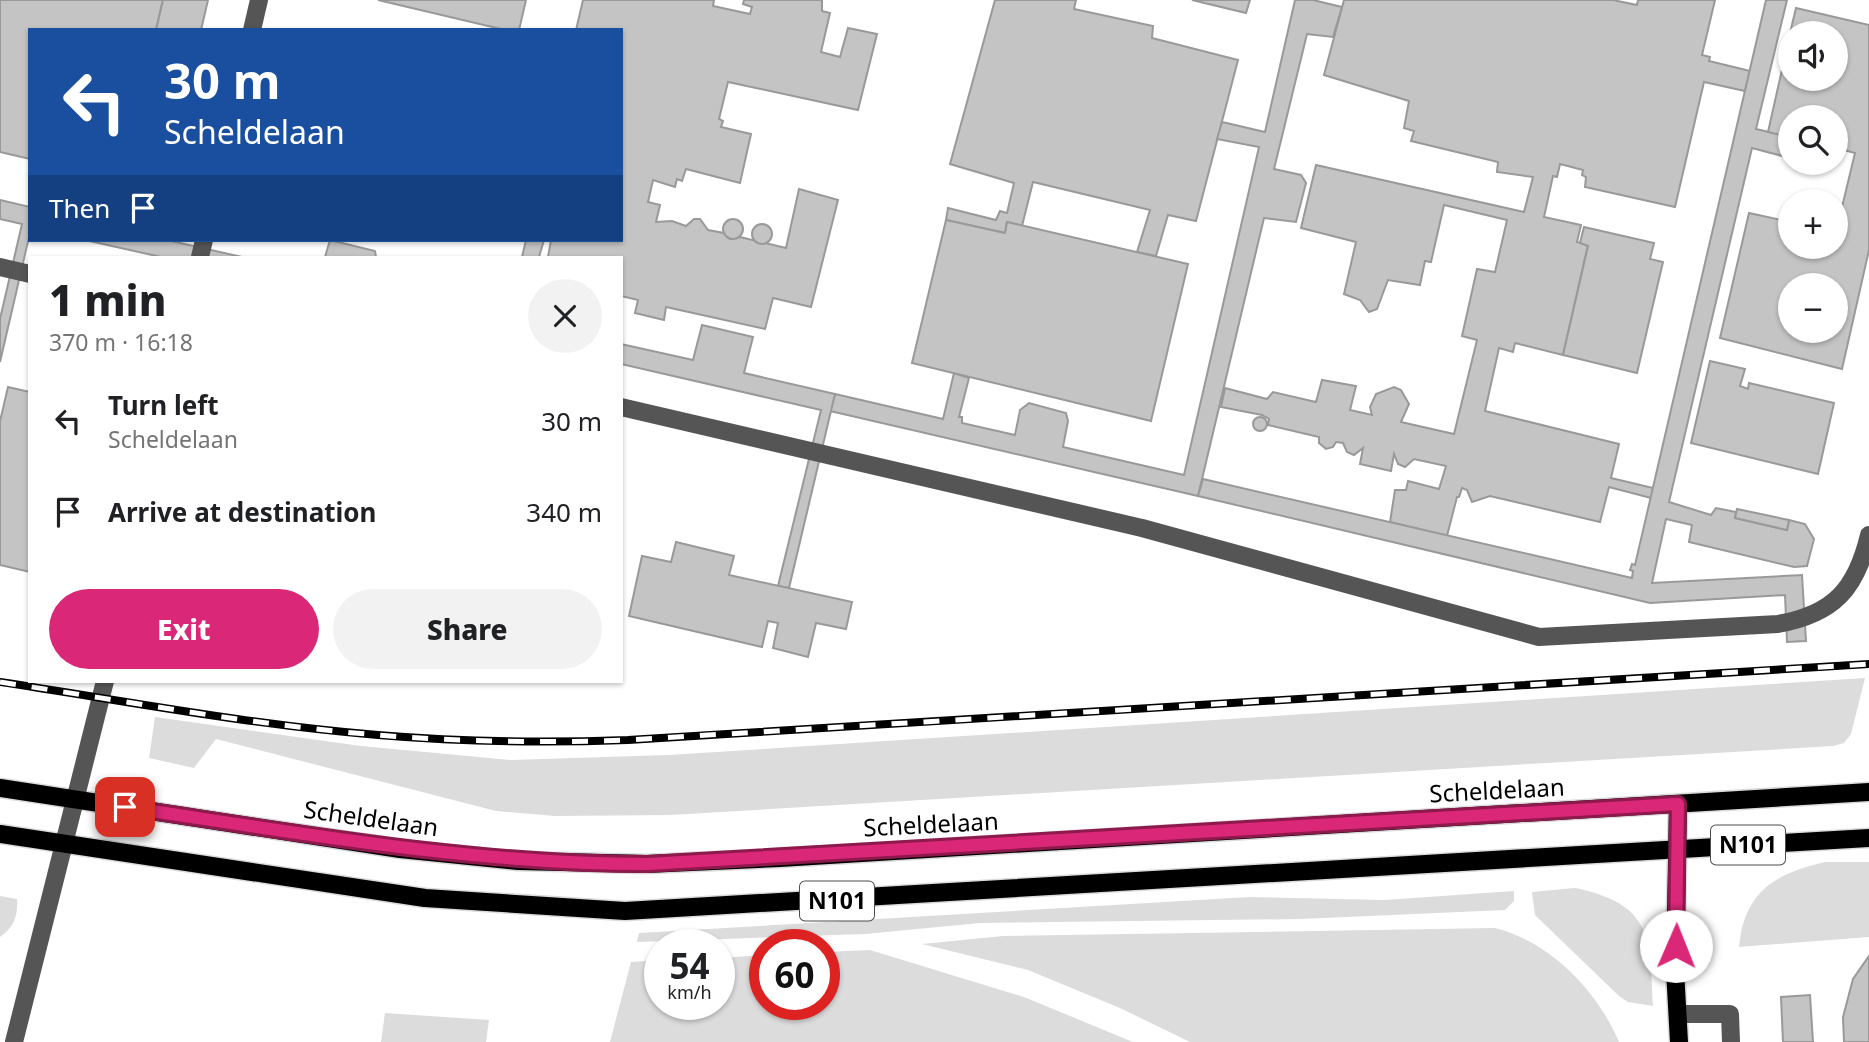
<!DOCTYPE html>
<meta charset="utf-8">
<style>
body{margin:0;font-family:"Noto Sans",sans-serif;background:#f2f2f2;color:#202124;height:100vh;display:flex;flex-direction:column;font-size:26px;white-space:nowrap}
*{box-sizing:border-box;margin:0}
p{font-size:23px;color:#757577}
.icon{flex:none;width:38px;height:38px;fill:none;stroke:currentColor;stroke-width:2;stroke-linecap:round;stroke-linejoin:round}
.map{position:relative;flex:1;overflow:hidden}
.panel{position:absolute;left:28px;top:256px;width:595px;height:427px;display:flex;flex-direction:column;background:#fff;border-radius:0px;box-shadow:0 2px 5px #0004}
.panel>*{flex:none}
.banner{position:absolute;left:28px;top:28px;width:595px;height:214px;border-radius:0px;box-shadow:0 2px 5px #0004;background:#1a4fa0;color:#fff;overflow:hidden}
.tools{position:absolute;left:1778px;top:21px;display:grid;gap:14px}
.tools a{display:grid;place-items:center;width:70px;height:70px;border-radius:50%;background:#fff;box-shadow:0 2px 5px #0004;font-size:35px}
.speed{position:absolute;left:644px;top:929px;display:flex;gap:14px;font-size:35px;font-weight:700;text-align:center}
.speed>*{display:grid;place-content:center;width:91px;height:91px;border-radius:50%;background:#fff;box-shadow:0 2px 5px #0004;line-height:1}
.speed small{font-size:18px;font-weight:400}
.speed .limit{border:10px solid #d22;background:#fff;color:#111}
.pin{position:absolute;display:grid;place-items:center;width:60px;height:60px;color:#fff;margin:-30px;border-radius:14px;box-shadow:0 4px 10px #0006}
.me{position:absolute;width:77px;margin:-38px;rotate:1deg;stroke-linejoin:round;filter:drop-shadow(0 0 5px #0008)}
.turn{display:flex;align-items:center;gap:24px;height:147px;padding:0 21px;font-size:32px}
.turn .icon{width:91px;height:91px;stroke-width:2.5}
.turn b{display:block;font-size:49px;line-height:60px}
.then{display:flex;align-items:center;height:66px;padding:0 21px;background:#0003;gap:14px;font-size:26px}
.round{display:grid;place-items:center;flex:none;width:74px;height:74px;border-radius:37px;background:#f2f2f2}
.summary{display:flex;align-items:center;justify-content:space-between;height:119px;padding:0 21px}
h1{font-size:42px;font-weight:800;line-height:52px}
.primary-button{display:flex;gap:14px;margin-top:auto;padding:14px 21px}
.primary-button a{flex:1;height:80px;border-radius:42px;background:#db2777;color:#fff;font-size:28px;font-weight:800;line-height:80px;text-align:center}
.primary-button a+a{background:#f2f2f2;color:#202124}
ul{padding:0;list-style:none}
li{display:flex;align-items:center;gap:21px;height:91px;padding:0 21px}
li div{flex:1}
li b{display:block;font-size:26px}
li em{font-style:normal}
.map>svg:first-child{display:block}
.green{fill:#dcdcdc}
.building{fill:#c4c4c4;stroke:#999;stroke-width:2;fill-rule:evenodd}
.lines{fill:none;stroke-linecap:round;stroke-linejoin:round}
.major-casing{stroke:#dbdbdb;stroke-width:21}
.minor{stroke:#555;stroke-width:18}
.major{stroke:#000;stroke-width:18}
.rail-casing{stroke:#000;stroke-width:8}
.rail{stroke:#fff;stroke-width:5;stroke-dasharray:16;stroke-linecap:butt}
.route-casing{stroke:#8e194d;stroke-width:18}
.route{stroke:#db2777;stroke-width:12}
.labels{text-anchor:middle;stroke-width:5;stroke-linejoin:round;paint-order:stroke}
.shield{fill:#fff;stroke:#4c4c4c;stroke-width:2}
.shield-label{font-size:23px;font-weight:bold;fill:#000}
.street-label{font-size:24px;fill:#000;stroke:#fff}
</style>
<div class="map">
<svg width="1869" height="1042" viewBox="0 0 1869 1042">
<rect width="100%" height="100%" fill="#fff"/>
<g class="green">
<polygon points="1865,678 1851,734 1844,743 1833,746 670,815 555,816 496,811 216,739 194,768 149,758 155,717 361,746 511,760 669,755"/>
<path d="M1826,862H1869V937L1739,947C1744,891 1776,873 1826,862Z"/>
<path d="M1575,888C1653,904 1650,938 1653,1006L1628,1002L1619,996L1535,915L1532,892Z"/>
<polygon points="1514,891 1514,901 1505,910 1301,919 980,923 865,934 637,942 639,933 1250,897 1385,900"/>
<path d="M0,896L17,899C18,916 14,927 0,937Z"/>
<path d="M1495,928C1550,942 1597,990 1619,1042H1190L1120,1008L1028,970L922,944L1003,936Z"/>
<polygon points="870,950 1024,997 1133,1042 610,1042 631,962 660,960 660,1004 719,1004 719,958 765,955 765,1004 824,1004 824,952"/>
<polygon points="385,1013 489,1020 486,1042 381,1042"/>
</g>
<g class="building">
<polygon points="0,0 163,0 156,30 30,30 30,159 0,152"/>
<polygon points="163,0 208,0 201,30 156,30"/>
<polygon points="378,0 526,0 519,30 505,30"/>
<polygon points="583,0 714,0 713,6 750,14 752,7 743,4 744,0 822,0 822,11 830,13 821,52 840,57 848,28 877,34 858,110 728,82 719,119 723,121 721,127 751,134 740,183 686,169 682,181 677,179 675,187 653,180 648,202 660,205 656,222 672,221 686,226 694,219 700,219 708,230 724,233 730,239 740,237 786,248 799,189 838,200 811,307 773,298 765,329 666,307 664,320 635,313 638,300 621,296 621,257 548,257 551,240 621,240 621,30 576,30"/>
<polygon points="995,0 1076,0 1074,9 1153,26 1152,38 1238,60 1196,221 1168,215 1156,256 1137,252 1150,210 1033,182 1022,226 1007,222 1005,233 946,220 948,208 996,220 1000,211 1007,213 1014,183 950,164"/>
<polygon points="1192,0 1250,0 1246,13"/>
<polygon points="1295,0 1313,0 1342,7 1333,37 1307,34 1274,169 1301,175 1306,183 1296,222 1264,218 1198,496 830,411 835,394 943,419 954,373 969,378 959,417 962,417 962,423 1015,435 1020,410 1029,403 1066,413 1068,421 1063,447 1184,475 1259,147 1217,139 1222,122 1265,132"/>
<polygon points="1344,0 1613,0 1637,5 1638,0 1715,0 1702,55 1710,57 1709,61 1750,71 1745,91 1704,82 1675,207 1585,187 1586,177 1582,175 1583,170 1560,164 1557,177 1553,176 1544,217 1581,225 1577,242 1588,245 1563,355 1515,343 1513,352 1499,348 1485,411 1619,444 1611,478 1653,488 1651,498 1609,487 1600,522 1490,496 1472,502 1467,490 1462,488 1459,497 1457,497 1447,536 1390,522 1395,490 1406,490 1408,481 1439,489 1446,466 1414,459 1405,467 1398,464 1394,454 1391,471 1360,464 1363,448 1354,455 1347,452 1343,443 1336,442 1333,447 1326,449 1319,443 1319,437 1268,425 1269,419 1262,415 1221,407 1225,388 1267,399 1273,392 1316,402 1322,380 1356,386 1350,410 1372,415 1370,407 1376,394 1394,387 1401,390 1409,404 1401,422 1454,434 1477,340 1462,336 1477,269 1495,272 1507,220 1444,205 1431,262 1425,261 1420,285 1388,280 1377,309 1369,312 1360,300 1344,294 1356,242 1301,228 1316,165 1524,212 1533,177 1497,172 1498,162 1411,141 1414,131 1404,128 1409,101 1324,75"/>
<polygon points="1766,0 1787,0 1756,129 1790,137 1790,158 1752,148 1669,502 1711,515 1716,508 1736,512 1735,518 1787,530 1789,520 1805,524 1814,539 1807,566 1794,567 1689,542 1692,525 1666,519 1652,583 1802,575 1806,641 1787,642 1785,595 1650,603 1198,496 1203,479 1632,578 1633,571 1630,570 1632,564 1635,565"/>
<path d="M1796,8L1869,25V250L1842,369L1720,338L1749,213L1790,222V247H1836V232L1855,153L1836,148V117H1790V137L1768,132L1790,34V79H1836V33H1790ZM1790,285H1836V331H1790Z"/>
<polygon points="0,200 30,207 30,233 0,362 0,319 22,224 0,219"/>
<circle cx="733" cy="229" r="10"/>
<polygon points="946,220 1005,233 1007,222 1188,264 1151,421 912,363"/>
<circle cx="762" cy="234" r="10"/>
<polygon points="1584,227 1654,243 1650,259 1663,262 1637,373 1563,355 1588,246 1580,243"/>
<polygon points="85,240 167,240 242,257 161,257"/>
<polygon points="330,240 375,251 376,257 325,257"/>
<polygon points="526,240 544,240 539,257 522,257"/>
<polygon points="702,325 753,337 744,373 835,394 789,588 778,586 821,410 621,364 621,344 693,360"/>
<polygon points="1710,361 1745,369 1740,386 1748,389 1749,383 1834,403 1818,474 1691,443"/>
<polygon points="8,387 30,392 30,572 0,565 0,421"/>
<circle cx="1260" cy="424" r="7"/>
<polygon points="1737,509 1789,520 1787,530 1735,518"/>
<polygon points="676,542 734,556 729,575 852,602 846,629 816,623 808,657 773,648 778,623 768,621 762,647 629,616 642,556 671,562"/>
<polygon points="1869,956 1869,1042 1844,1042 1843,1017 1853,979"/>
<polygon points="1810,995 1813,1042 1783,1042 1781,997"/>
</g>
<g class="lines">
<defs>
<g id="major">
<polyline points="0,788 400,849 518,861 647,864 780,858 1869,792"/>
<polyline points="1678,804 1675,970 1679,1042"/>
<polyline points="0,834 425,898 625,911 1869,838"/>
</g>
</defs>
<use href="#major" class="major-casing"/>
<g class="minor">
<polyline points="252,30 259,0"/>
<polyline points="200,257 204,240"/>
<polyline points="0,267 30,274"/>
<path d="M621,407L1142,528L1539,637L1778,624C1834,614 1856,589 1869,535"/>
<polyline points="1678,1014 1730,1014 1731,1042"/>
<polyline points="14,1042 105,681"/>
</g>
<use href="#major" class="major"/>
<defs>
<path id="rail" d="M0,682C126,701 252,725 378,735C462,742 545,743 628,740L1869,664"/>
</defs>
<use href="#rail" class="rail-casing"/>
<use href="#rail" class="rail"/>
</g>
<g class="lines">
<defs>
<path id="route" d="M125,807C299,833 471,864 647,864L1678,804L1676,946"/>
</defs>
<use href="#route" class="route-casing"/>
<use href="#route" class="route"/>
</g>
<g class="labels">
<g class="shield">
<rect x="1711" y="825.5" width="74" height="39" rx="5"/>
<rect x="800" y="881.5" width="74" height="39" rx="5"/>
</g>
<g class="shield-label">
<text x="1748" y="853">N101</text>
<text x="837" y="909">N101</text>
</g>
<g class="street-label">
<text transform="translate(1497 791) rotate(-3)" y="8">Scheldelaan</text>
<text transform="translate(371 819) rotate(8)" y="8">Scheldelaan</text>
<text transform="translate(931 825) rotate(-3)" y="8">Scheldelaan</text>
</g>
</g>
</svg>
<div class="tools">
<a><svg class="icon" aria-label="sound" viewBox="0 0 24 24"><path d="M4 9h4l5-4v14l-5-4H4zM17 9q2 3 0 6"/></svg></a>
<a><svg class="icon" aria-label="search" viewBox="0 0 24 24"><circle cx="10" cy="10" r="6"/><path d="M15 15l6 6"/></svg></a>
<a>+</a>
<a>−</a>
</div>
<div class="speed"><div>54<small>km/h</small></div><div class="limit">60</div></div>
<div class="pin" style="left:125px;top:807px;background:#d93025"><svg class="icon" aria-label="arrive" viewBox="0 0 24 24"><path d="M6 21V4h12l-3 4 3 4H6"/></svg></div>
<svg class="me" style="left:1676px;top:946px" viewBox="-20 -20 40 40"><circle r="19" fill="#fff"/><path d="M0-13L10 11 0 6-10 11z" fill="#db2777"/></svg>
<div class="banner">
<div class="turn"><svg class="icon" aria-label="left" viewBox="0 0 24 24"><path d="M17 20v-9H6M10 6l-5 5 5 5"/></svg><div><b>30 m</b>Scheldelaan</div></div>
<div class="then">Then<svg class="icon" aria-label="arrive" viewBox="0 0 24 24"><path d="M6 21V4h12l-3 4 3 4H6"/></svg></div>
</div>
<section class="panel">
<div class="summary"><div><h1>1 min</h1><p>370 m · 16:18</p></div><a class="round"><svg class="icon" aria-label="close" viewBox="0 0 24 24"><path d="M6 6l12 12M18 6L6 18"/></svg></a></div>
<ul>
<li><svg class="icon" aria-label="left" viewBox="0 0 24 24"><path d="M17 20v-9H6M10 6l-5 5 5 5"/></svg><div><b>Turn left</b><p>Scheldelaan</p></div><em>30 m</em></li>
<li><svg class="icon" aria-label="arrive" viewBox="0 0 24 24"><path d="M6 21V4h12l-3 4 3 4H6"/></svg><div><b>Arrive at destination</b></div><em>340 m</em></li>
</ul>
<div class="primary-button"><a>Exit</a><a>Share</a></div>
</section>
</div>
